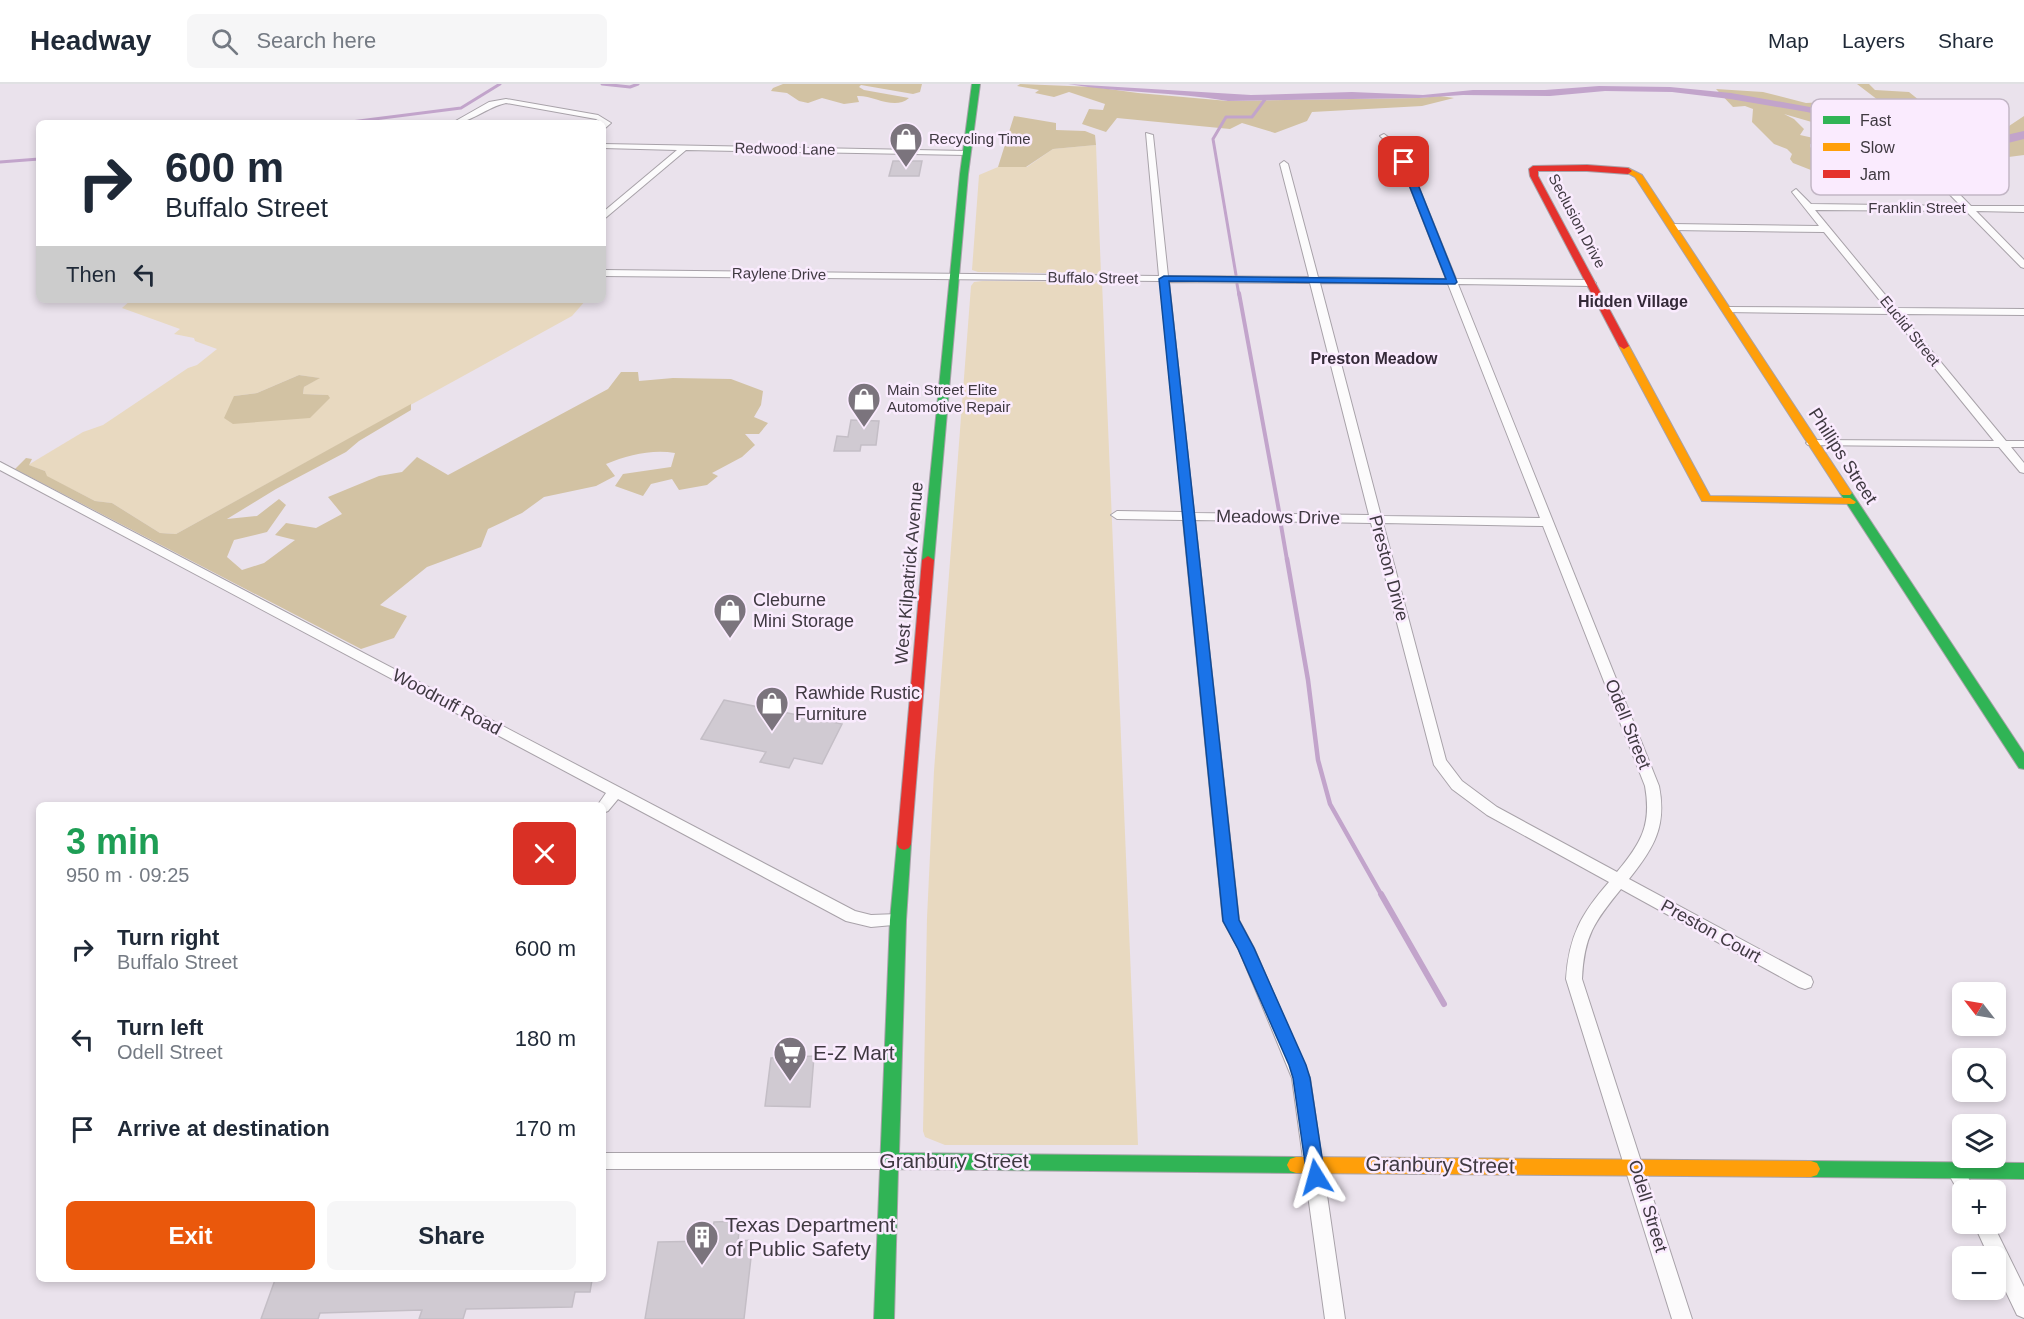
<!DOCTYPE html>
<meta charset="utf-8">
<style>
body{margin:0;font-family:Helvetica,sans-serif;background:#f6f6f7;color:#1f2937;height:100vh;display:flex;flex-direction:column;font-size:22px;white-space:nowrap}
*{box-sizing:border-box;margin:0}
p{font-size:20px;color:#747a83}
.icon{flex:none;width:33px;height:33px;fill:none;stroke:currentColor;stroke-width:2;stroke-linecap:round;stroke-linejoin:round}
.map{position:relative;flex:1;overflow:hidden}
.panel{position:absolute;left:36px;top:718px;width:570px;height:480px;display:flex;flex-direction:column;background:#fff;border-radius:9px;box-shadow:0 3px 9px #0003}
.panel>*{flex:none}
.guide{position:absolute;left:36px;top:36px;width:570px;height:183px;border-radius:9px;box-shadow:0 3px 9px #0003;background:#fff;color:#1f2937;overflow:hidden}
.needle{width:39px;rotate:301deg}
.fabs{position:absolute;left:1952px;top:898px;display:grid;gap:12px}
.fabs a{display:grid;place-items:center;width:54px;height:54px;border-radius:9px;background:#fff;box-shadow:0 3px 9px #0003;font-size:30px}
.pin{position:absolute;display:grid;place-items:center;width:51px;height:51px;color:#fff;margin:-26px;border-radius:12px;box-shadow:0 3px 9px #0006}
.me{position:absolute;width:66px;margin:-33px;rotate:352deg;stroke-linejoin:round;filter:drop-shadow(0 0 4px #0008)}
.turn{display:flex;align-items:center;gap:21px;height:126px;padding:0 30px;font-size:27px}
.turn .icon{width:78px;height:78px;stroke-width:2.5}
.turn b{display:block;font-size:42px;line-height:51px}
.then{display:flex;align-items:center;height:57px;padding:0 30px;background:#0003;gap:12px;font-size:22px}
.round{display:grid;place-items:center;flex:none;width:63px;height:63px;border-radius:9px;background:#f6f6f7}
.summary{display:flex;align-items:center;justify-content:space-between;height:102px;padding:0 30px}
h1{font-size:36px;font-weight:600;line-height:45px;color:#1e9e55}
.button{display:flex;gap:12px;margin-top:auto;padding:12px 30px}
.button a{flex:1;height:69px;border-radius:9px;background:#ea580c;color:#fff;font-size:24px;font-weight:600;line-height:69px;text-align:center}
.button a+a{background:#f6f6f7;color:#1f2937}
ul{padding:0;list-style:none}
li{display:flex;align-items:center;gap:18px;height:90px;padding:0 30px}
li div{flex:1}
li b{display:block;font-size:22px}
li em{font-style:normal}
header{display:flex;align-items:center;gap:36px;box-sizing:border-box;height:84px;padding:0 30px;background:#fff;border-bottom:2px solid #e0e1e3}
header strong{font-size:28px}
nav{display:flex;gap:33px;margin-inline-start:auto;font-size:21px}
.search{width:420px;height:54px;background:#f6f6f7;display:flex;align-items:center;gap:15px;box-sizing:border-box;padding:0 21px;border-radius:9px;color:#747a83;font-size:22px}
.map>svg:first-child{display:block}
.green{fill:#e8d9c0;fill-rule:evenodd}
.forest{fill:#d2c2a3}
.water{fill:#c2a4cb}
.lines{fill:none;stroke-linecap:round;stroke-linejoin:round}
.stream-far3{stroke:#c2a4cb;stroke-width:3}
.stream-far2{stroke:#c2a4cb;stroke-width:4}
.stream-far1{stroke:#c2a4cb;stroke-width:4.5}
.stream{stroke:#c2a4cb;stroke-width:6}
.building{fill:#d0cad2;stroke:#c4bec6;stroke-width:1.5}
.street-casing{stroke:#a8a2a9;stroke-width:2}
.fast-casing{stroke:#a8a2a9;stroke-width:2}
.slow-casing{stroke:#a8a2a9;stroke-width:2}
.jam-casing{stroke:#a8a2a9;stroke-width:2}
.street{fill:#fcfbfc;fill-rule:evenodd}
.fast{fill:#30b455;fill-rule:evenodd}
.slow{fill:#ff9f0a;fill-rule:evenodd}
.jam{fill:#e5322d;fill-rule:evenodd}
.route{fill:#1a73e8;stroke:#114b97;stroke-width:1.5}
.labels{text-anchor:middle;stroke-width:5;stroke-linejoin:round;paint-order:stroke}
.far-poi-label{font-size:15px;fill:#3f3941;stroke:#faebfe;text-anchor:start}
.far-street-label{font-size:15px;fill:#3f3941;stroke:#faebfe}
.far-neighbourhood-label{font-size:16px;font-weight:bold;fill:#342938;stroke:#faebfe}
.street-label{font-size:18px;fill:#3f3941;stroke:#faebfe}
.poi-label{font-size:18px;fill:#3f3941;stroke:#faebfe;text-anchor:start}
.near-poi-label{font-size:21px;fill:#3f3941;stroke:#faebfe;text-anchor:start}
.near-street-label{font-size:21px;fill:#3f3941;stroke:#faebfe}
.key{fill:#faebfe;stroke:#c2b6c5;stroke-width:1.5}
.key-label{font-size:16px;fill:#3f3941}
</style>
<header>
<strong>Headway</strong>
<div class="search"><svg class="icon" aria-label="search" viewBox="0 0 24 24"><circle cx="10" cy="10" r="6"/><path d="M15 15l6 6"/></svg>Search here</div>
<nav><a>Map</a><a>Layers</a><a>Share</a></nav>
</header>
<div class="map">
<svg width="2024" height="1235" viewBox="0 0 2024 1235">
<rect width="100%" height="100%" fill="#eae2ec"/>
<g class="green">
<polygon points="1096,61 1101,190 978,188 972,186 979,91 998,83 1027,83 1053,65"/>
<polygon points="982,197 1102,198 1138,1061 945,1061 925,1053 923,1047 927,834 934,687 971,202 974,198"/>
<path d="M131,216H586L572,232L176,450L160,449L112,419L95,417L46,392L45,387L28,381L83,348L103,341L188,284L197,281L217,265L195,257L194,254L174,250L180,245L122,224ZM299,291L319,294L304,303L303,310L327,311L234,312L257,309Z"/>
</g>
<g class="forest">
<path d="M783,0H922L920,8L913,10L861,1L859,3L864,6L909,14C894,27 874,11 857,12L859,18L844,20L822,14L808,19L799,17L787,9L771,7L773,4Z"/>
<polygon points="1020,0 1094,3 1138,9 1228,17 1419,14 1440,12 1454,14 1422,22 1312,28 1307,37 1275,49 1242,39 1230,45 1117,34 1106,48 1082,40 1089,25 1103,26 1105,20 1069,8 1054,13 1035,9 1039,6 1017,2"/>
<path d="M1857,0H1869L1875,6L1909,8L1951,42H2009L2024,32V71L1993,75L1995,83L2007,92L2002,94L1973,90L1972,89L1982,86L1981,83H1969L1951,67C1923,67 1883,71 1859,53L1880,54L1839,47L1837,49L1815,48L1814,46L1829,43L1784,30L1794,35L1804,45L1800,51L1818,55L1822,60H1810V63L1815,67L1819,75L1839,98H1830L1816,88L1793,79L1790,75L1792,70L1787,65L1774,60L1752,38L1753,25L1745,22L1733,23L1716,5L1763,8L1806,19L1826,18L1866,33L1900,40L1895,29Z"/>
<polygon points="1014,32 1056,39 1056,46 1085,47 1095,51 1096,61 1053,65 1026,83 998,83"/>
<path d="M621,288H638L639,297L673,294L731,295L763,307L761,321L754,333L768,339L759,350H745L755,361L742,373L712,389L718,392L707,401L679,406L672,395L651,400L643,412L615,402L623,390L671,383L675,369C652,365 628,371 606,380L615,392L596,402L544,413L522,429L488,445L481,463L427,483L380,521L407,532L394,554L361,565L15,385L26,374L32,375L29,381L45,387L47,392L95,417L112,419L160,449L176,450L411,320V326L359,357L346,368L276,405L227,435L257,432L279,415L286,421L267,448L234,456L227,473L242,486L264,479L295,456L275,451L286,439L316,444L342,430L328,413L379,392L402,388L417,373L448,391L608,305Z"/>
<polygon points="299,291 320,294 304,303 303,310 328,311 330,314 310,334 233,340 224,334 234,312 257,309"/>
</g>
<path class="water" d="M1068,0L1251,11L1352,8L1423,11L1473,6H1545L1599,2L1670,3L1731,9L1810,23L1949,54H1993L2024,47V55L2004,60H1949L1807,28L1730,15L1672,8L1605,7L1550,12L1463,11L1419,14L1228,17C1175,8 1121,9 1068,0Z"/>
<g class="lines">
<g class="stream-far3">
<polyline points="602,0 630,3 638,0"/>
<polyline points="343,39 461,24 500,0"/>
<polyline points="0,78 39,75"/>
<polyline points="1236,191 1213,55 1226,33 1252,33 1266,14"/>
<polyline points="1237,200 1239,211"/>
</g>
<g class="stream-far2">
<polyline points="1239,209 1279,427"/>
<polyline points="1281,441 1287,476"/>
</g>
<polyline class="stream-far1" points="1287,475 1308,596 1318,676 1330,720 1382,812"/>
<polyline class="stream" points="1381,810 1444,920"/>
</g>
<g class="building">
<polygon points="893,77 922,77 919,92 889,92"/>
<polygon points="851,336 879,337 876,361 861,361 860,367 834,367 837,352 848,353"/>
<polygon points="724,616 842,640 822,680 794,674 789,684 760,678 766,668 701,655"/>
<polygon points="814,972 810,1023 765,1022 771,974"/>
<polygon points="740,1137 738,1157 753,1156 744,1235 645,1235 658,1158 711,1157 714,1138"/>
<polygon points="275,1196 592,1196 590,1208 575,1208 572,1223 466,1225 463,1235 419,1235 422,1226 320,1229 318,1235 261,1235"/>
</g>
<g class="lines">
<defs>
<g id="street">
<path d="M506,15L598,31L611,39L603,46V39L596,35L506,19C487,23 471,39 452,39L489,18Z"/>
<path d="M1146,49L1153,51L1168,192L1309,193L1280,80L1284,77L1288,80L1318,193L1446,195L1395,65L1380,52L1384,50L1403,64L1456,195L1591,196L1596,199L1591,202L1458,200L1659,702C1667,742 1654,764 1629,795L1811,893L1813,898L1811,903L1805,905L1799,903L1621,805C1594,838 1584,852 1582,895L1692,1235H1672L1566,895C1569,852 1581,830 1609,798L1487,731L1452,705L1434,681L1371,439L1195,436L1239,836L1254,864L1310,994L1345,1235H1325L1292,994L1239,866L1223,837L1183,436L1117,435L1111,431L1117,427L1183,428L1160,197L603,192V186L1159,192ZM1169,198L1310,199L1369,431L1194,429ZM1320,199L1448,200L1540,434L1381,432ZM1383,439L1543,442L1645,702C1652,741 1641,759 1617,788L1497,723L1462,697L1446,676Z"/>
<polygon points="603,60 966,67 970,69 966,71 686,66 603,136 603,128 677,66 603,64"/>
<polygon points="1910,66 1916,66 1971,122 2024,122 2024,128 1976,127 2024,176 2024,184 2021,183 1966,127 1815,126 1896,224 2024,225 2024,231 1901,230 2006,357 2024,357 2024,363 2011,363 2024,379 2024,389 2020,388 1999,363 1808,361 1806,359 1812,356 1994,357 1891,230 1724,228 1722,226 1727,223 1886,224 1824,148 1672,146 1668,143 1672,140 1819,142 1792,108 1796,105 1811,120 1961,122 1910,70"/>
<polygon points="0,378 855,827 871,831 898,830 904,832 906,836 904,840 871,843 846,837 618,715 608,727 603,729 603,722 597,722 606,709 0,386"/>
<polygon points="603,1069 888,1069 894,1071 897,1077 894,1083 888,1085 603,1085"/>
<polygon points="1956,1079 1962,1081 1975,1107 1962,1107 1962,1114 1947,1087 1950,1081"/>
<polygon points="1974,1140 1993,1140 2024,1203 2024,1234 2017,1231 1995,1185 1995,1173 1989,1173"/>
</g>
<g id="fast">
<polygon points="972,0 980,0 968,90 934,476 928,480 922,476 960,90"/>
<polygon points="1846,406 1852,409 2024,669 2024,685 2019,684 1840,409"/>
<polygon points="904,754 909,756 911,760 906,836 899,1069 1296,1073 1302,1075 1305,1081 1302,1087 1296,1089 898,1085 894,1235 874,1235 890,836 897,760 899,756"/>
<polygon points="1811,1077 2024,1079 2024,1095 1811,1093 1805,1091 1802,1085 1805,1079"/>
</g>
<g id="slow">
<polygon points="1628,84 1642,91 1852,409 1850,411 1842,411 1840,409 1635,93 1624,87"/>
<polygon points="1624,259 1629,262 1710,412 1850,414 1856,418 1854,420 1702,417 1619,262"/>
<polygon points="1296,1073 1811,1077 1817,1079 1820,1085 1817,1091 1811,1093 1296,1089 1290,1087 1287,1081 1290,1075"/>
</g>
<g id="jam">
<polygon points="1587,81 1628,84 1632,87 1628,90 1587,87 1538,87 1538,92 1629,262 1624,265 1619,262 1530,92 1529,85 1533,82"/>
<polygon points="928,472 934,476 911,760 909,764 904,766 899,764 897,760 922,476"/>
</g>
</defs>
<use href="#street" class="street-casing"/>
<use href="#fast" class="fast-casing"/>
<use href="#slow" class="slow-casing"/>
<use href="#jam" class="jam-casing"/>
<use href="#street" class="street"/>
<use href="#fast" class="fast"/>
<use href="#slow" class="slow"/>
<use href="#jam" class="jam"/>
</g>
<polygon class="route" points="1404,75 1409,78 1457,198 1455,200 1169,197 1239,836 1254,864 1306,981 1310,994 1325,1093 1323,1099 1316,1101 1310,1099 1307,1093 1293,994 1289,981 1238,865 1223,837 1159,195 1164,192 1446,195 1400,78"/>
<defs>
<symbol id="shop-pin" viewBox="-11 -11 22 30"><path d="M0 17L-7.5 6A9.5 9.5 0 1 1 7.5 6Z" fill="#7b747d" stroke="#faebfe"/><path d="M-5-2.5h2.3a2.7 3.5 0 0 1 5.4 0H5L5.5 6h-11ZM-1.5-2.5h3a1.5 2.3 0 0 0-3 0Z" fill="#fff"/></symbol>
<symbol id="supermarket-pin" viewBox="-11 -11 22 30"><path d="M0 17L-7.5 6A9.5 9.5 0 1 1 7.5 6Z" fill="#7b747d" stroke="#faebfe"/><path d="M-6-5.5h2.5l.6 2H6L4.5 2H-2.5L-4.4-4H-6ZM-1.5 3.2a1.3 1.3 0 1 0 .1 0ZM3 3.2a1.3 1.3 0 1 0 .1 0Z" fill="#fff"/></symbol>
<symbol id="building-pin" viewBox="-11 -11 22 30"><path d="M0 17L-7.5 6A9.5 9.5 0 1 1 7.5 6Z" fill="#7b747d" stroke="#faebfe"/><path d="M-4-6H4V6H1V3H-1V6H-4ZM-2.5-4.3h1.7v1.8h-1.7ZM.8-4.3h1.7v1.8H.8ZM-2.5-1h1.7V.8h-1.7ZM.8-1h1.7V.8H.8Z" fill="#fff"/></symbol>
</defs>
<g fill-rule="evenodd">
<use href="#shop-pin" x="887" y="36" width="38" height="52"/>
<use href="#shop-pin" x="845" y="296" width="38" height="52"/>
<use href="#shop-pin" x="711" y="507" width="38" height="52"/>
<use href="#shop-pin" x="753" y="600" width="38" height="52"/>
<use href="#supermarket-pin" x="771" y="950" width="38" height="52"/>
<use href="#building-pin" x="683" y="1134" width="38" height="52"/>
</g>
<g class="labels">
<g class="far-poi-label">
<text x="929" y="60">Recycling Time</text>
<text x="887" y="311">Main Street Elite<tspan x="887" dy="17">Automotive Repair</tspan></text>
</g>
<g class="far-street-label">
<text transform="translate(785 65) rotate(1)" y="5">Redwood Lane</text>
<text x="1917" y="129">Franklin Street</text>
<text transform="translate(1577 137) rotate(62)" y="5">Seclusion Drive</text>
<text transform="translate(779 190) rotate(1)" y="5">Raylene Drive</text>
<text transform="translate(1093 194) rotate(1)" y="5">Buffalo Street</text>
<text transform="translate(1910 247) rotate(51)" y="5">Euclid Street</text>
</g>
<g class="far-neighbourhood-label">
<text x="1633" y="223">Hidden Village</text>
<text x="1374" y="280">Preston Meadow</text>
</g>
<g class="street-label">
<text transform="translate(1843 372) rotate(57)" y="6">Phillips Street</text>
<text transform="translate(1278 433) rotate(1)" y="6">Meadows Drive</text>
<text transform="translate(1389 484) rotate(75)" y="6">Preston Drive</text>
<text transform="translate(909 489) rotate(-85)" y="6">West Kilpatrick Avenue</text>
<text transform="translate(447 618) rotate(28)" y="6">Woodruff Road</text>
<text transform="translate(1628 640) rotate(68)" y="6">Odell Street</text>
<text transform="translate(1711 847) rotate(29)" y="6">Preston Court</text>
<text transform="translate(1648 1122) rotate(73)" y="6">Odell Street</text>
</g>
<g class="poi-label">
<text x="753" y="522">Cleburne<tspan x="753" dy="21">Mini Storage</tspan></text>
<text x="795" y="615">Rawhide Rustic<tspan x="795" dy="21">Furniture</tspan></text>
</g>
<g class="near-poi-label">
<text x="813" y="976">E-Z Mart</text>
<text x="725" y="1148">Texas Department<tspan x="725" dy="24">of Public Safety</tspan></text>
</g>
<g class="near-street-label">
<text x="954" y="1084">Granbury Street</text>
<text transform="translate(1440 1081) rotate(1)" y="7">Granbury Street</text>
</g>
</g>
<rect x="1811" y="15" width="198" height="96" rx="9" class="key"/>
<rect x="1823" y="32" width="27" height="8" fill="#30b455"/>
<rect x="1823" y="59" width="27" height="8" fill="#ff9f0a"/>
<rect x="1823" y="86" width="27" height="8" fill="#e5322d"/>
<g class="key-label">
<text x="1860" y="42">Fast</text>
<text x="1860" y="69">Slow</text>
<text x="1860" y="96">Jam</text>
</g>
</svg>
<div class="fabs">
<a><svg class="needle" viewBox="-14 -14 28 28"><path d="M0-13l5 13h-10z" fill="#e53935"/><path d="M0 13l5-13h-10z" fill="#747a83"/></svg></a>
<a><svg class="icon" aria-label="search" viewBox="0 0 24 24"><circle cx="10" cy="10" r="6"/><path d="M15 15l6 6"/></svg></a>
<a><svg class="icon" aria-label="layers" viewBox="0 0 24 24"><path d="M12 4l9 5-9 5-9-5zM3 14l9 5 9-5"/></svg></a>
<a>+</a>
<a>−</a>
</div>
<div class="pin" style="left:1404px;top:78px;background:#d93025"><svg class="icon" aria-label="arrive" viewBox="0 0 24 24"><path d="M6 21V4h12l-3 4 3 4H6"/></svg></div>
<svg class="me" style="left:1316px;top:1093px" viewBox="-20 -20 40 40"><path d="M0-17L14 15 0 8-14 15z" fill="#1a73e8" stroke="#fff" stroke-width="4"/></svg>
<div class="guide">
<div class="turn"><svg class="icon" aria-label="right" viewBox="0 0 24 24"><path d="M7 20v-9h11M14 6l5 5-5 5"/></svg><div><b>600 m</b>Buffalo Street</div></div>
<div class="then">Then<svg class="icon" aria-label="left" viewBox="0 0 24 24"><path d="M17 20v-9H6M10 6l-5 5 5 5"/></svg></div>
</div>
<section class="panel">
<div class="summary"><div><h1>3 min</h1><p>950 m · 09:25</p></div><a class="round" style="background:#d93025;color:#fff"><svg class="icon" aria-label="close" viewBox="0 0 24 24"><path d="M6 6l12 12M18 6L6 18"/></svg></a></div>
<ul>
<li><svg class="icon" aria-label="right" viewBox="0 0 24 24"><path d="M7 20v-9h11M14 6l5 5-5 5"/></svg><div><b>Turn right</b><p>Buffalo Street</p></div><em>600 m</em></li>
<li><svg class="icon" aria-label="left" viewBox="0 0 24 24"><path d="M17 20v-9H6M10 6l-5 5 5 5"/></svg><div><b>Turn left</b><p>Odell Street</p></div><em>180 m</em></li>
<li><svg class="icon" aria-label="arrive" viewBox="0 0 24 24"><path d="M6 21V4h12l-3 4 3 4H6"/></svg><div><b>Arrive at destination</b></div><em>170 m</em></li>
</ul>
<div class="button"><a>Exit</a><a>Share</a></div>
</section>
</div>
